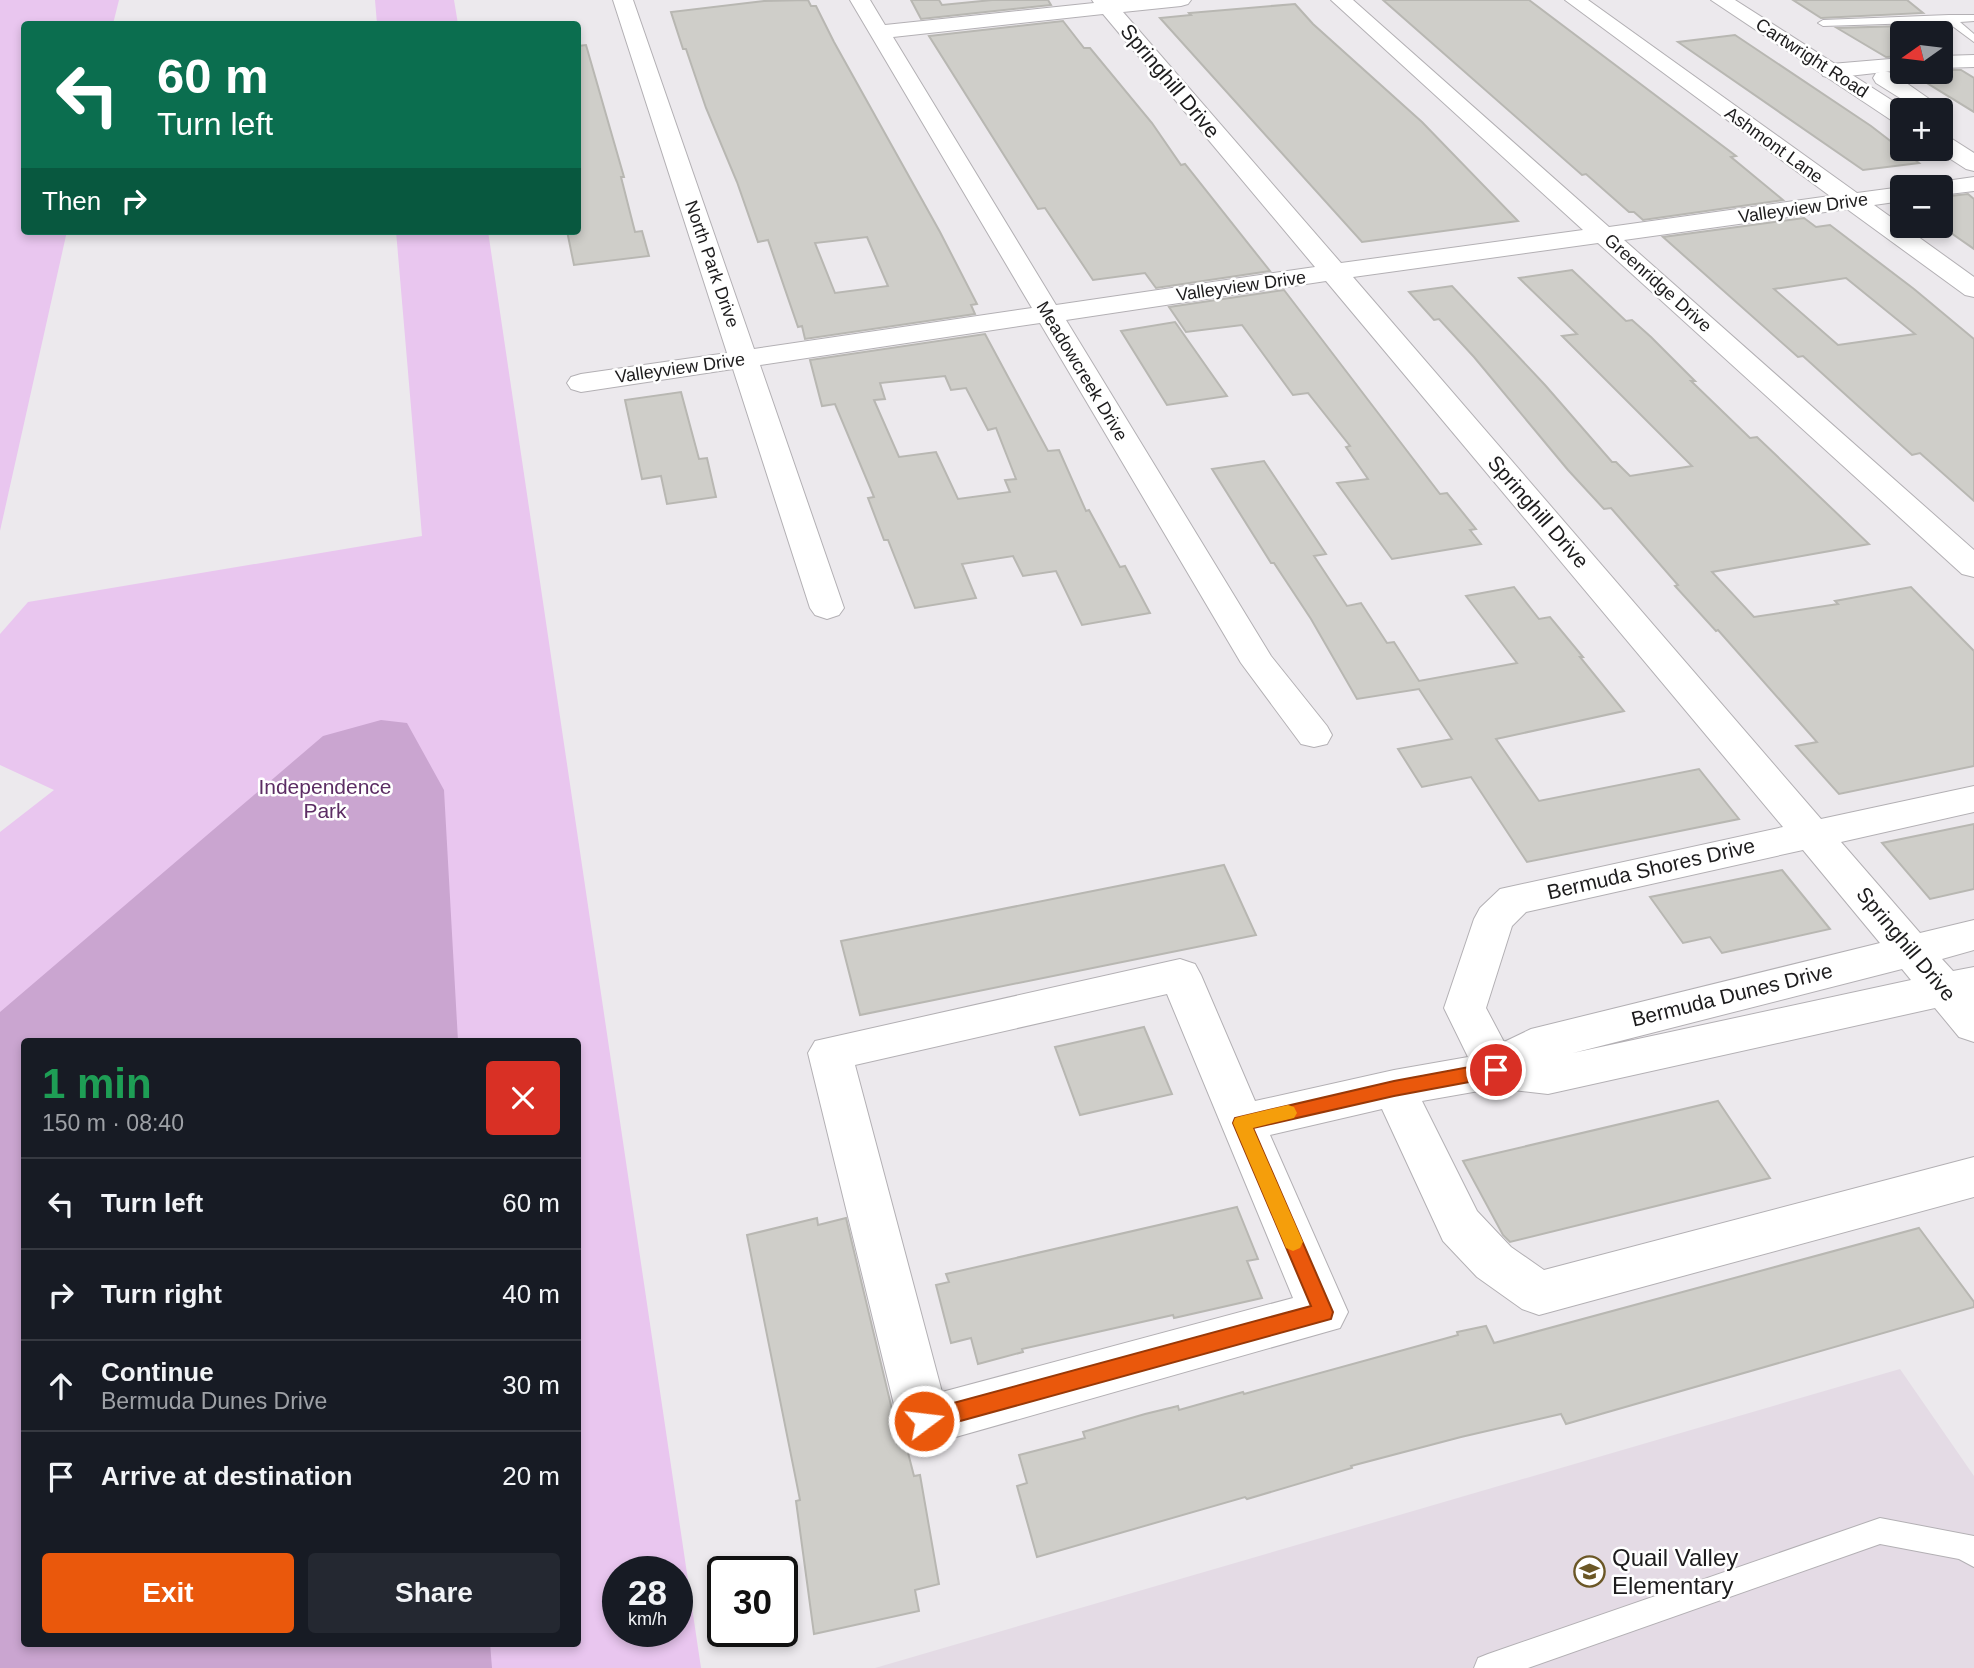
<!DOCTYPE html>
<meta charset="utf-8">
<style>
body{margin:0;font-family:Arial,sans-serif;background:#242831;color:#f1f3f6;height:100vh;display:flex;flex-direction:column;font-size:26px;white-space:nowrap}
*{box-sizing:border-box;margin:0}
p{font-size:23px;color:#9ea1a6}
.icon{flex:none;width:38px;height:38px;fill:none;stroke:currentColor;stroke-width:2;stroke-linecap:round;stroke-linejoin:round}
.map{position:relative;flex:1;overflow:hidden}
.sheet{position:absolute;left:21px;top:1038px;width:560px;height:609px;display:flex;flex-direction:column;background:#171b24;border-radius:7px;box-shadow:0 4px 10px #0003}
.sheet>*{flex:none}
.top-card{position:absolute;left:21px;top:21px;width:560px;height:214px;border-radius:7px;box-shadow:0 4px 10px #0003;background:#0b6e4f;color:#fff;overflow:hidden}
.needle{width:46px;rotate:256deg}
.fabs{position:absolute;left:1890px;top:21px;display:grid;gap:14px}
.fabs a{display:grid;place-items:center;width:63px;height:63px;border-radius:7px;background:#171b24;box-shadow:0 4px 10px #0003;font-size:35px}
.speed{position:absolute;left:602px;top:1556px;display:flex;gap:14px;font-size:35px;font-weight:700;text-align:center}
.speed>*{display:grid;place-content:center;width:91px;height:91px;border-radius:50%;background:#171b24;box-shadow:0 4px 10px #0003;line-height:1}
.speed small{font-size:18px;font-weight:400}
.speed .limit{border:4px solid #111;border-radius:10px;background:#fff;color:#111}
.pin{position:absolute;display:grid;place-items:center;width:60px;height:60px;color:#fff;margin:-30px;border:4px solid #fff;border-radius:50%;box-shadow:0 2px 7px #0007}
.me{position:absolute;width:77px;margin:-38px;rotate:75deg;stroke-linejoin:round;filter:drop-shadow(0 0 5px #0008)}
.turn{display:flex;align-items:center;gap:24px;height:147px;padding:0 21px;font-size:32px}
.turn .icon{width:91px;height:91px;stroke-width:2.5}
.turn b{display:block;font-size:49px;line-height:60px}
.then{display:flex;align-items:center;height:66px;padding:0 21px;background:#0003;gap:14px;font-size:26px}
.round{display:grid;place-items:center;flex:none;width:74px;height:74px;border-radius:7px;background:#242831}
.headline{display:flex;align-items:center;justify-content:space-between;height:119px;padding:0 21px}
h1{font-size:42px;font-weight:800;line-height:52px;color:#1e9e55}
.action{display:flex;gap:14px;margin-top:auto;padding:14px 21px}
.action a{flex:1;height:80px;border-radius:7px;background:#ea580c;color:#fff;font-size:28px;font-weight:800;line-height:80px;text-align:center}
.action a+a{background:#242831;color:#f1f3f6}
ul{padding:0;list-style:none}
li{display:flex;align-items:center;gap:21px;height:91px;padding:0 21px;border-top:2px solid #363941}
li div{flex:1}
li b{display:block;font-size:26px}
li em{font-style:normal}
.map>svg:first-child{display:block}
.built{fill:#e4dbe5}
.green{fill:#e9c6ef;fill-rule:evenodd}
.water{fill:#caa5d0}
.building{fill:#cfcec9;stroke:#b8b7b2;stroke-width:2;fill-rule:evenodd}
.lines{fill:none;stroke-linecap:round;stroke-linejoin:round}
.lane-casing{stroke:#b3b0b4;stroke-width:2}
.street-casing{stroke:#b3b0b4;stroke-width:2}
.primary-casing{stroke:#b3b0b4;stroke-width:2}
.lane{fill:#fff;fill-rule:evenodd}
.street{fill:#fff;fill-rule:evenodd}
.primary{fill:#fff;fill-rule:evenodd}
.route{fill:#ea580c;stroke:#983908;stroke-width:2}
.slow{fill:#f59e0b}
.labels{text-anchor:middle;stroke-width:5;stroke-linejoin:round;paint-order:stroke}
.far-street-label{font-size:18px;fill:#1d1c1d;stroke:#fff}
.street-label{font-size:21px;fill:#1d1c1d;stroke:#fff}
.park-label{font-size:21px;fill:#5c2d64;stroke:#fff}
.near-poi-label{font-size:24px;fill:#1d1c1d;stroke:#fff;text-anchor:start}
</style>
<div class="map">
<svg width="1974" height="1668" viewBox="0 0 1974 1668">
<rect width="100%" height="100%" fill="#ece9ed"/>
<polygon class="built" points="1900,1369 1974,1476 1974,1668 875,1668"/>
<g class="green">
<polygon points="0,0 119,0 113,24 24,24 24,231 67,231 0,531"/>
<polygon points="375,0 454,0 458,24 377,24"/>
<path d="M396,231H488L701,1668H0V832L54,790L0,765V634L28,602L422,536ZM24,1041H578V1643H24ZM618,1572H677V1631H618Z"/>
</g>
<polygon class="water" points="381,720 407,723 444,790 458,1041 24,1041 24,1643 490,1643 492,1668 0,1668 0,1012 323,736"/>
<g class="building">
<path d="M808,0L811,6H816L834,42L940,232L977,304L971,305L975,314L805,339L802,326L798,327L768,240L758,242L737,182L706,108L686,49H683L671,12L764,1ZM867,237L888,286L835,293L815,243Z"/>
<polygon points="911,0 939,0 942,5 992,0 1048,0 1051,5 921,19"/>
<polygon points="1383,0 1529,0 1736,156 1731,157 1783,200 1643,220 1634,212 1629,212 1586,174 1582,175"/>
<polygon points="1793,0 1907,0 1923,13 1821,18"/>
<polygon points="1295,4 1313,24 1422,122 1518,221 1362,242 1160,18 1191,15 1189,13"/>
<polygon points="1063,21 1084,48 1090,48 1152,123 1181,165 1185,164 1270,271 1156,288 1145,273 1093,280 1045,208 1038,209 929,36"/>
<polygon points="1937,25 1943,30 1899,31 1902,34 1902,56 1886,57 1837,28"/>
<polygon points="1735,35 1871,126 1919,163 1863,170 1678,42"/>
<polygon points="586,45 624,177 621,177 635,232 642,231 649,256 574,265 567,231 578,231 578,46"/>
<polygon points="1941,70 1961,70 1974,78 1974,112 1909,72"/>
<polygon points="1968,194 1974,199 1974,249 1941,226 1941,197"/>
<path d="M1804,218L1816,227L1830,225L1914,289L1974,339V501L1920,453L1912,455L1803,356L1798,357L1663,237ZM1846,278L1915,334L1838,345L1774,289Z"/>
<polygon points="1572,270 1626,321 1632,320 1651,337 1695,381 1691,381 1750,438 1757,437 1869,544 1712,572 1754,617 1838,604 1835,601 1911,587 1974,651 1974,766 1839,794 1796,746 1817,742 1718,630 1716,631 1675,586 1678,585 1611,508 1604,509 1568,470 1474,357 1439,319 1434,320 1409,292 1452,286 1545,385 1612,462 1616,462 1630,476 1692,466 1562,336 1577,334 1519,278"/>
<polygon points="1284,290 1440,494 1447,493 1476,529 1470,530 1481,544 1392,559 1337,483 1368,479 1346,447 1350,446 1308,393 1293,395 1242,325 1186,332 1169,307"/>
<polygon points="1175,322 1227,396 1167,405 1121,331"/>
<path d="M985,334L1048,451L1059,450L1086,511L1089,510L1120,567L1125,566L1150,613L1082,625L1056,571L1023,576L1013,556L962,564L976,598L915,608L888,540H884L868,498L874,497L835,404L822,406L810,360ZM945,376L951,390L966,388L988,430L996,428L1016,479L1005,480L1010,492L958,499L936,452L899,457L874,400L885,399L880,383Z"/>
<polygon points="681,392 699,459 707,458 716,497 667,504 661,476 642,479 625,400"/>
<polygon points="1264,461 1326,554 1314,556 1347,606 1361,603 1387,643 1394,642 1419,681 1517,663 1466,596 1514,587 1539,619 1550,617 1583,657 1580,657 1624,711 1496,739 1539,801 1699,769 1739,819 1527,862 1471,777 1422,787 1398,749 1452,739 1419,689 1357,699 1311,619 1274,563 1271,563 1212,469"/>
<polygon points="1974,824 1974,889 1930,899 1882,843"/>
<polygon points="1224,865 1256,935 860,1015 841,941"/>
<polygon points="1782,870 1830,929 1722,953 1710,937 1683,943 1650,897"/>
<polygon points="1144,1027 1172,1094 1080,1115 1055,1047"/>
<polygon points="1718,1101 1770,1178 1510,1242 1503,1235 1463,1161"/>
<polygon points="1237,1207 1258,1259 1247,1261 1262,1298 1174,1318 1173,1315 1022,1349 1023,1352 978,1364 971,1338 951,1343 936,1285 949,1282 946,1274"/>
<polygon points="817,1218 818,1225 846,1218 895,1422 905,1441 914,1476 920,1475 939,1584 915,1590 919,1611 814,1634 796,1501 800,1500 747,1235"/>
<polygon points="1919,1228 1974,1302 1974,1307 1566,1424 1561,1414 1461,1437 1351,1466 1352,1468 1247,1499 1245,1497 1037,1557 1017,1486 1027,1483 1019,1455 1085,1438 1083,1432 1145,1414 1178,1406 1179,1410 1243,1392 1244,1394 1458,1335 1457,1332 1486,1326 1494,1343"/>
</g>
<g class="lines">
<defs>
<g id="lane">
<polygon points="1949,15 1974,15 1974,21 1960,22 1974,34 1974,42 1947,22 1823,26 1818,23 1823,20"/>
<polygon points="1880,1518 1974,1536 1974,1567 1959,1559 1880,1544 1528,1668 1474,1668 1478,1658 1488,1654"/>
</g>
<g id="street">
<path d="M613,0H633L754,349L1032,308L850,0H870L885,25L1094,3L1092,0H1191L1188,4L1181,6L1123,12L1341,263L1583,230L1331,0H1353L1609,227L1830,196L1565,0H1588L1857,193L1902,187H1904L1902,201L1874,205L1974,277V297L1965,295L1847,209L1624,240L1974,550V577L1962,574L1598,243L1353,277L1821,819L1974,786V812L1841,842L1920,933L1974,920V950L1942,959L1953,971L1974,967V1042L1959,1037L1935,1008L1548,1094L1496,1088L1422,1101L1477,1211L1511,1247L1544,1270L1974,1157V1197L1539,1315L1522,1309L1477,1277L1443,1241L1382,1109L1270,1135L1348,1312L1340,1328L924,1446L906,1438L898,1421L808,1053L815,1041L1180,959L1195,964L1201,975L1255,1101L1394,1070L1468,1057L1444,1008L1474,919L1480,908L1500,889L1783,827L1326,281L1066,320L1271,656L1327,726L1332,735L1327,744L1314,747L1301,744L1241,663L1040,323L760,365L844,608L839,615L827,619L815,615L810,608L733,369L581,392L571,389L567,383L571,377L581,374L727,353ZM1103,14L1315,267L1056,305L893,37ZM1803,850L1880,943L1531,1029L1504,1042L1486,1008L1512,926L1526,912ZM1902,969L1911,980L1573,1053ZM1167,994L1293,1298L942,1392L855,1065Z"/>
<polygon points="1974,55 1974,67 1941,68 1941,56"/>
<polygon points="1902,58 1902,70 1831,78 1823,76 1820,71 1823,66 1831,64"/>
<polygon points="1974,177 1974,191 1941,195 1941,187 1929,187 1932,183"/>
</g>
<g id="primary">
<polygon points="1711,0 1735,0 1907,110 1902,110 1902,124 1894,122"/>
<polygon points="1884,71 1892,73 1945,110 1941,115 1941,110 1919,110 1876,83 1873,78 1876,73"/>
<polygon points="1941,135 1949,137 1974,153 1974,171 1966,169 1935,149 1941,149"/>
</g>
</defs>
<use href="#lane" class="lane-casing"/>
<use href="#street" class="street-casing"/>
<use href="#primary" class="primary-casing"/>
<use href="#lane" class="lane"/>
<use href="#street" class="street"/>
<use href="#primary" class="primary"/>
</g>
<polygon class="route" points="1496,1062 1502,1065 1505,1070 1502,1075 1496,1077 1394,1096 1253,1128 1333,1312 1331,1319 924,1431 916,1428 913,1421 916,1414 924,1411 1311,1306 1233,1123 1235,1118 1394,1081"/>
<polygon class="slow" points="1288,1105 1294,1107 1297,1113 1294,1118 1253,1128 1303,1242 1300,1248 1293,1251 1286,1248 1233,1123 1235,1118 1242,1116"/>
<defs>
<symbol id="school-ring" viewBox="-11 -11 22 22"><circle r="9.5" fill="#fff" stroke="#6b5726" stroke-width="1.5"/><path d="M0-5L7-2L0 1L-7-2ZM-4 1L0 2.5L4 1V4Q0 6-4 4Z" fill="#6b5726"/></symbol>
</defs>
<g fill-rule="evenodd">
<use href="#school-ring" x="1572" y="1554" width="35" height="35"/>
</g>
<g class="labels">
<g class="far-street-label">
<text transform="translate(1812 58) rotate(33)" y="6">Cartwright Road</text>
<text transform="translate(1774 145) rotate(36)" y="6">Ashmont Lane</text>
<text transform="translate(1803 208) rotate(-8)" y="6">Valleyview Drive</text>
<text transform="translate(712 264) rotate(71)" y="6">North Park Drive</text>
<text transform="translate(1658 283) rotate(42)" y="6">Greenridge Drive</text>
<text transform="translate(1241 286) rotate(-8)" y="6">Valleyview Drive</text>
<text transform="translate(680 368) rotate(-8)" y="6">Valleyview Drive</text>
<text transform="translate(1082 371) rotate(59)" y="6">Meadowcreek Drive</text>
</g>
<g class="street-label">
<text transform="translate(1170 81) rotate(50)" y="7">Springhill Drive</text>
<text transform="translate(1538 512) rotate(49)" y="7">Springhill Drive</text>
<text transform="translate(1651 869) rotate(-13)" y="7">Bermuda Shores Drive</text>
<text transform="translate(1906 944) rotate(50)" y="7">Springhill Drive</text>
<text transform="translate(1732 995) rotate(-14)" y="7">Bermuda Dunes Drive</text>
</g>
<g class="park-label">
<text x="325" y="794">Independence<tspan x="325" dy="24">Park</tspan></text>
</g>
<g class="near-poi-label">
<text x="1612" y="1566">Quail Valley<tspan x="1612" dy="28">Elementary</tspan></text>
</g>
</g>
</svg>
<div class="fabs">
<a><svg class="needle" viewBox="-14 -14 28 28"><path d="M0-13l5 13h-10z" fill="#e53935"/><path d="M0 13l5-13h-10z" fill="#9ea1a6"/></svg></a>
<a>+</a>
<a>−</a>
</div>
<div class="speed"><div>28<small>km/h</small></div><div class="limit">30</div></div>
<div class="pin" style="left:1496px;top:1070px;background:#d93025"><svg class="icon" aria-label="arrive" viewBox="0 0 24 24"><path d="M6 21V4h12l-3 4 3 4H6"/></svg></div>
<svg class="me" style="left:924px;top:1421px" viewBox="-20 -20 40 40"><circle r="17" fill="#ea580c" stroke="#fff" stroke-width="3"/><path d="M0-11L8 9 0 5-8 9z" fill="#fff"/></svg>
<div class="top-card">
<div class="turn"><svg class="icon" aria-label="left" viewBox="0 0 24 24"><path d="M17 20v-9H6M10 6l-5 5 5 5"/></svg><div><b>60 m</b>Turn left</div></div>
<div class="then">Then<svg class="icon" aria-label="right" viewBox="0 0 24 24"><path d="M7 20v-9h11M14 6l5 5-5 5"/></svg></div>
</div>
<section class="sheet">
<div class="headline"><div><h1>1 min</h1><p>150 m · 08:40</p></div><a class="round" style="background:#d93025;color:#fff"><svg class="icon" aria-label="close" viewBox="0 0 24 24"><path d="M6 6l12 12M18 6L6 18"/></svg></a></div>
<ul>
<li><svg class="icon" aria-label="left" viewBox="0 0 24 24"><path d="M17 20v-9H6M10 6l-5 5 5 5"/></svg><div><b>Turn left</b></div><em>60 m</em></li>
<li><svg class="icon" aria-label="right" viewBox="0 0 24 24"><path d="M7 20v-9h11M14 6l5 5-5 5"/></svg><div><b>Turn right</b></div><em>40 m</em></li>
<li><svg class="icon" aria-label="ahead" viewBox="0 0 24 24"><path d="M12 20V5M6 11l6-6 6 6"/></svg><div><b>Continue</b><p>Bermuda Dunes Drive</p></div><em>30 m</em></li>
<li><svg class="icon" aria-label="arrive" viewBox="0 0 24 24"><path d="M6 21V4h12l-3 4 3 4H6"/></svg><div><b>Arrive at destination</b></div><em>20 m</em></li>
</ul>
<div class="action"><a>Exit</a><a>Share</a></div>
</section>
</div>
